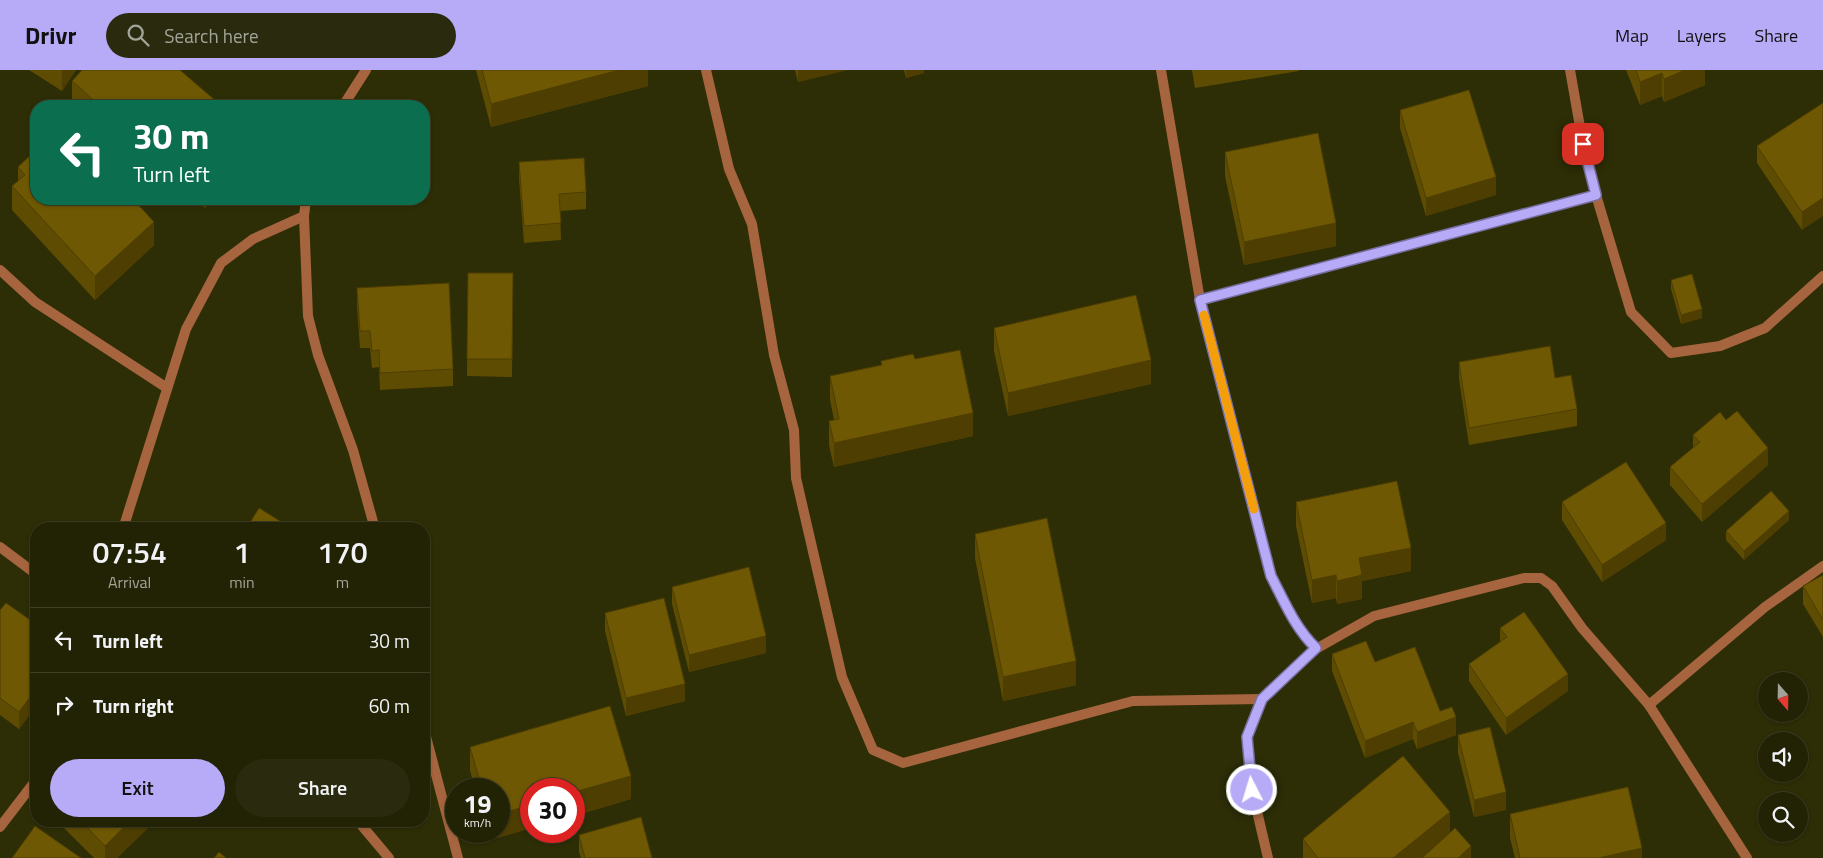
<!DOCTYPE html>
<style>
body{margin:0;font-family:"Titillium Web",sans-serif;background:#2a2a0e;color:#f1f3f6;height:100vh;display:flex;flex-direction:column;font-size:19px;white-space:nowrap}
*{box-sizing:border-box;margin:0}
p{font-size:16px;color:#a2a49a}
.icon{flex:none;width:28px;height:28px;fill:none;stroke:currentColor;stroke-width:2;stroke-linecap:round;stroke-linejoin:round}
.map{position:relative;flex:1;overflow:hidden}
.side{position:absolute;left:30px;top:452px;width:400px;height:305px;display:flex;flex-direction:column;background:#222204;border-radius:20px;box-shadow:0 1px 4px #0004,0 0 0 1px #3f3f26}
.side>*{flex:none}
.guide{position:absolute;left:30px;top:30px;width:400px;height:105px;border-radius:20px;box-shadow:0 1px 4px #0004,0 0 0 1px #3f3f26;background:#0b6e4f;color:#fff;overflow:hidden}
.needle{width:32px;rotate:160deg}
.fabs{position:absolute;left:1758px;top:602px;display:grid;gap:10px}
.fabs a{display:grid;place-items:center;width:50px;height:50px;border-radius:50%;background:#222204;box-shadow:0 1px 4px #0004,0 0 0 1px #3f3f26;font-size:25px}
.speed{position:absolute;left:445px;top:708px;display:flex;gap:10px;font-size:25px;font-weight:700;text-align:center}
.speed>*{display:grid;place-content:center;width:65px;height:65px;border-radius:50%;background:#222204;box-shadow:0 1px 4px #0004,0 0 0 1px #3f3f26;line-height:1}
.speed small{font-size:12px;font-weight:400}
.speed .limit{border:8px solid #d22;background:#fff;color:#111}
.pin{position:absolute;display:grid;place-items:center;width:42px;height:42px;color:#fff;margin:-21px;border-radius:10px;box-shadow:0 2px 8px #0006}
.me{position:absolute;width:55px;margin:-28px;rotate:355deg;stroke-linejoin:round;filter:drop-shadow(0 0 4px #0008)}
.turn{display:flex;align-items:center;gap:18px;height:105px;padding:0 20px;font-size:22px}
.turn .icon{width:65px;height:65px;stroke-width:2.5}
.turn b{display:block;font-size:35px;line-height:42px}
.eta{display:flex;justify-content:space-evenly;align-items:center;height:85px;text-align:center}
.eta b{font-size:30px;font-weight:600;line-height:35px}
.cta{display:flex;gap:10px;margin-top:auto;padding:10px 20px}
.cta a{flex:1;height:58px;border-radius:30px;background:#b7abf8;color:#111;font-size:20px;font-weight:600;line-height:58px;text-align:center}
.cta a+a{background:#2a2a0e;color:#f1f3f6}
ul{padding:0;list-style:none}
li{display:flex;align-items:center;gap:15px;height:65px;padding:0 20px;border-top:1px solid #3f3f26}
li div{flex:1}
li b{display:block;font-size:19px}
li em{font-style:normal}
header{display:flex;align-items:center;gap:30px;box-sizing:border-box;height:70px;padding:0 25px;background:#b7abf8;color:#111}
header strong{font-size:24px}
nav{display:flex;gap:28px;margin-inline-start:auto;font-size:18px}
.search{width:350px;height:45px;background:#2a2a0e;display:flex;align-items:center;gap:12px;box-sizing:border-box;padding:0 18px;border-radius:28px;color:#a2a49a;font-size:19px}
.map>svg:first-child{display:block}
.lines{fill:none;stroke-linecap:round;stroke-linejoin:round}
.minor{stroke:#a6653e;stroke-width:10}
.wall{fill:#5f4c03}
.shaded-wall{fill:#4e3e02}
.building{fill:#6f5803;stroke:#4e3e02}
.route-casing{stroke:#776fa1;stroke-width:12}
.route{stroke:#b7abf8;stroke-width:9}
.slow{stroke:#f59e0b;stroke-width:9}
</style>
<header>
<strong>Drivr</strong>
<div class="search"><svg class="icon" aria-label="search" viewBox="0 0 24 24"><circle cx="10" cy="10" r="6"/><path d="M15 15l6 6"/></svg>Search here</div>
<nav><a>Map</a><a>Layers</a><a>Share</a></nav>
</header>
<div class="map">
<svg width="1823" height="788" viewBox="0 0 1823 788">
<rect width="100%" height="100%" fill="#2d2e06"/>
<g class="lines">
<g class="minor">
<polyline points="706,0 729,99 752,154 774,285 794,360 796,408 842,607 873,680 903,693 1133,631 1262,629"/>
<path d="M1161,0L1200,230L1271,506C1284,531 1295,558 1316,579"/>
<polyline points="1570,0 1583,74 1596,125 1631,242 1671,283 1720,276 1765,258 1823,206"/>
<polyline points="343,36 366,0"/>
<polyline points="306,129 304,146 308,246 318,285 353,380 375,459"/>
<polyline points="0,200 35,232 167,318"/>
<polyline points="1200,230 1596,125"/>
<polyline points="123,459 186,259 221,193 253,169 304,146"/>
<polyline points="0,477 36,504"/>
<polyline points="1649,635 1765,537 1823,496"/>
<polyline points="424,659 458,788"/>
<polyline points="358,751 389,788"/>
<polyline points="0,757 36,710"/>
<polyline points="1268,788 1252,720 1247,667 1262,629 1316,579 1374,546 1524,508 1541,508 1552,516 1582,558 1649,635 1747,788"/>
</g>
</g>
<g class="wall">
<polygon points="29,0 76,0 62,21"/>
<polygon points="476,0 648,0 648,16 491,57"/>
<polygon points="795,0 847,0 798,12"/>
<polygon points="904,0 924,0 924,3 906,8"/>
<polygon points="1192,0 1299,0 1299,1 1195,18"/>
<polygon points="1626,0 1705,0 1705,15 1664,32 1662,26 1640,35"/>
<polygon points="72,11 217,36 73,36 72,35"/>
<polygon points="1823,33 1802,160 1757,93 1757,76"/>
<polygon points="1400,40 1496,125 1426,146 1400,58"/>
<polygon points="1225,82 1336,176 1244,195 1225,106"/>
<polygon points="519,92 586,122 586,139 560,141 561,170 524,173 519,109"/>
<polygon points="18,97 154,175 95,230 12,140 12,116 18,111"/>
<polygon points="194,129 214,129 205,138"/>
<polygon points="468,203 513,203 512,307 467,306"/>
<polygon points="1671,210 1702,248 1681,254 1671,219"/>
<polygon points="357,218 453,299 453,316 380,320 379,297 372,298 370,278 360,278 357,236"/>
<polygon points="994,258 1151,314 1008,346 994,281"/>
<polygon points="915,289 973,366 834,397 829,375 829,351 834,350 830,330 830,306 881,295 881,291"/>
<polygon points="1459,292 1577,339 1577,356 1469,375 1459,309"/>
<polygon points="1726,350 1768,395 1702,452 1670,415 1670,397 1693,378 1693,365"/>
<polygon points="1296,432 1411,501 1362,511 1362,529 1337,534 1336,528 1312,533 1296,456"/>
<polygon points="1562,432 1666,470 1602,512 1562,450"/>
<polygon points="1789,450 1744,490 1726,470 1726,461"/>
<polygon points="975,464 1076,615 1003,631 975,488"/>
<polygon points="1823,505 1823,567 1803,534 1803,516"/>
<polygon points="672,517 766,583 689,602 672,534"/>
<polygon points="0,540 36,554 36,636 19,659 0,645"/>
<polygon points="605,543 685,631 626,646 605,561"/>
<polygon points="1500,558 1568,621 1506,665 1469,611 1469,594 1500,572"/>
<polygon points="1332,584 1375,592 1440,641 1456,665 1417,679 1413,669 1365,688 1332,601"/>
<polygon points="1458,665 1506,740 1474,747 1458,683"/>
<polygon points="470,677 631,729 574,746 574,719 531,719 531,758 490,770 488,761 499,761 499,719 475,719 470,700"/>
<polygon points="1510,744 1642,788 1515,788 1510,768"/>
<polygon points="57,751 155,751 117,788 94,788"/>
<polygon points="1450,762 1471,788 1303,788 1303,769"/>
<polygon points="579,765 652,788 581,788 579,782"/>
</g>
<g class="shaded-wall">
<polygon points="62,0 76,0 62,21"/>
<polygon points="619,0 648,0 648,16 491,57 491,34"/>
<polygon points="798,0 847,0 798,12"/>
<polygon points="906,0 924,0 924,3 906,8"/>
<polygon points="1685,0 1705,0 1705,15 1664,32 1664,9"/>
<polygon points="1662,3 1662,26 1640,35 1640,12"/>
<polygon points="1496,107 1496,125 1426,146 1426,128"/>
<polygon points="1823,128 1823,146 1802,160 1802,142"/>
<polygon points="205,129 214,129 205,138"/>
<polygon points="154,152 154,175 95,230 95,206"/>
<polygon points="1336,153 1336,176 1244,195 1244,172"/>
<polygon points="1702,239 1702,248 1681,254 1681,245"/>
<polygon points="1151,290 1151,314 1008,346 1008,323"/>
<polygon points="973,343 973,366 834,397 834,373"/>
<polygon points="1768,378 1768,395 1702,452 1702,434"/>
<polygon points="1789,441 1789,450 1744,490 1744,481"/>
<polygon points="1666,453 1666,470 1602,512 1602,495"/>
<polygon points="1411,478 1411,501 1362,511 1362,529 1337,534 1337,511 1359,488"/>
<polygon points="1336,505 1336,528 1312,533 1312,510"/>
<polygon points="766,566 766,583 689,602 689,585"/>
<polygon points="1076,591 1076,615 1003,631 1003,607"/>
<polygon points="1568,604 1568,621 1506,665 1506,648"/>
<polygon points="685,614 685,631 626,646 626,628"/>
<polygon points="36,619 36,636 19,659 19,642"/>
<polygon points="1456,647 1456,665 1417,679 1417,662"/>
<polygon points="1413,652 1413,669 1365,688 1365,671"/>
<polygon points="631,706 631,729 574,746 574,722"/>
<polygon points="1506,722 1506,740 1474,747 1474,730"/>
<polygon points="531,735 531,758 490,770 490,761 499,761 499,744"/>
<polygon points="1450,742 1450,765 1422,788 1393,788"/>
<polygon points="130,751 155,751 117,788 105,788 105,776"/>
<polygon points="1471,776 1471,788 1458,788"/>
<polygon points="1642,778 1642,788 1599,788"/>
</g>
<g class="building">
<polygon points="82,0 180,0 217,32 213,36 100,36 72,11"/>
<polygon points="482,0 619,0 491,34"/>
<polygon points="1636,0 1685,0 1664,9 1662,3 1640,12"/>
<polygon points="1469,20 1496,107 1426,128 1400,40"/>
<polygon points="1823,33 1823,128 1802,142 1757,76"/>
<polygon points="1318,63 1336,153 1244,172 1225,82"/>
<polygon points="36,80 36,129 133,129 154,152 95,206 12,116 25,105 18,97"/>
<polygon points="584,88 586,122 559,124 561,153 524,156 519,92"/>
<polygon points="468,203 513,203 512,289 467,289"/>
<polygon points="1692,204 1702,239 1681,245 1671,210"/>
<polygon points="449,213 453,299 380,303 379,280 372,281 370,261 360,261 357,218"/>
<polygon points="1136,225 1151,290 1008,323 994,258"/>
<polygon points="1550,276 1555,308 1571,305 1577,339 1469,358 1459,292"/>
<polygon points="960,280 973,343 834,373 829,351 839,349 830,306 882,295 881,291 913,284 915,289"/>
<polygon points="1737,341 1768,378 1702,434 1670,397 1700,372 1693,365 1720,342 1726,350"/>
<polygon points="1626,392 1666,453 1602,495 1562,432"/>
<polygon points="1397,411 1411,478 1359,488 1362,505 1337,511 1336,505 1312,510 1296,432"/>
<polygon points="1771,421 1789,441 1744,481 1726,461"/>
<polygon points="259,438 293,459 246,459"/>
<polygon points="1047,448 1076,591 1003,607 975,464"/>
<polygon points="749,497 766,566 689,585 672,517"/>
<polygon points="1823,505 1823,550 1803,516"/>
<polygon points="664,528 685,614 626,628 605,543"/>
<polygon points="6,533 36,554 36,619 19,642 0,628 0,540"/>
<polygon points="1524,542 1568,604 1506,648 1469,594 1507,567 1500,558"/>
<polygon points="1366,571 1375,592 1415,577 1440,641 1452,637 1456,647 1417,662 1413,652 1365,671 1332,584"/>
<polygon points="610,636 631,706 574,722 574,719 531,719 531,735 499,744 499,719 482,719 470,677"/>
<polygon points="1490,657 1506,722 1474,730 1458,665"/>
<polygon points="1403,686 1450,742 1393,788 1318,788 1303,769"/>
<polygon points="1628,717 1642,778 1599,788 1520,788 1510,744"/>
<polygon points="641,747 652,788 585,788 579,765"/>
<polygon points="81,751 130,751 105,776"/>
<polygon points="35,756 81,788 12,788"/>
<polygon points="1455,758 1471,776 1458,788 1422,788"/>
<polygon points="219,782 226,788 214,788"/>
</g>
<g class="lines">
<defs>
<path id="route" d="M1252,720L1247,667L1262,629L1316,578C1295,558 1284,531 1271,506L1200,230L1596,125L1583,74"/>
</defs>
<use href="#route" class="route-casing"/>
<use href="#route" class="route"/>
<polyline class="slow" points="1204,245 1254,439"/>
</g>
</svg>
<div class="fabs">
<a><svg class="needle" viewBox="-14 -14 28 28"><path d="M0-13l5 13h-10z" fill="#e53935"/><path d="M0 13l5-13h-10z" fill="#a2a49a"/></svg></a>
<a><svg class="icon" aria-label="sound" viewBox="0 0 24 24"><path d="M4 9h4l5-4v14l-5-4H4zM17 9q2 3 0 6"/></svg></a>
<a><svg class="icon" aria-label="search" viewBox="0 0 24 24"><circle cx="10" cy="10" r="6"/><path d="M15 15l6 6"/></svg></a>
</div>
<div class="speed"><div>19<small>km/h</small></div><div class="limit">30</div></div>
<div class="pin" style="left:1583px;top:74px;background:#d93025"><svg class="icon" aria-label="arrive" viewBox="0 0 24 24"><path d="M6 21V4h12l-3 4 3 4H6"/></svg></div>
<svg class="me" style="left:1252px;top:720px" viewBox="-20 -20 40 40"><circle r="17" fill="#b7abf8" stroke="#fff" stroke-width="3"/><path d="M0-11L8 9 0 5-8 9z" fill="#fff"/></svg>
<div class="guide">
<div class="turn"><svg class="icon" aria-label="left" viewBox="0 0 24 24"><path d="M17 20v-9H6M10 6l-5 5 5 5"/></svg><div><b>30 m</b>Turn left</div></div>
</div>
<section class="side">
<div class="eta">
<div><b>07:54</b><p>Arrival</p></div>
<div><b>1</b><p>min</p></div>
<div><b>170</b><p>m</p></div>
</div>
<ul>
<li><svg class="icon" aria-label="left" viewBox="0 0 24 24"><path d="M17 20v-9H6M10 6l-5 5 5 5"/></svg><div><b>Turn left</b></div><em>30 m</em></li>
<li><svg class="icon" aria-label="right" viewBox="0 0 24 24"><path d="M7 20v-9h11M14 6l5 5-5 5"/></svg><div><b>Turn right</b></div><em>60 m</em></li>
</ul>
<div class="cta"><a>Exit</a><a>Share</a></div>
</section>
</div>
